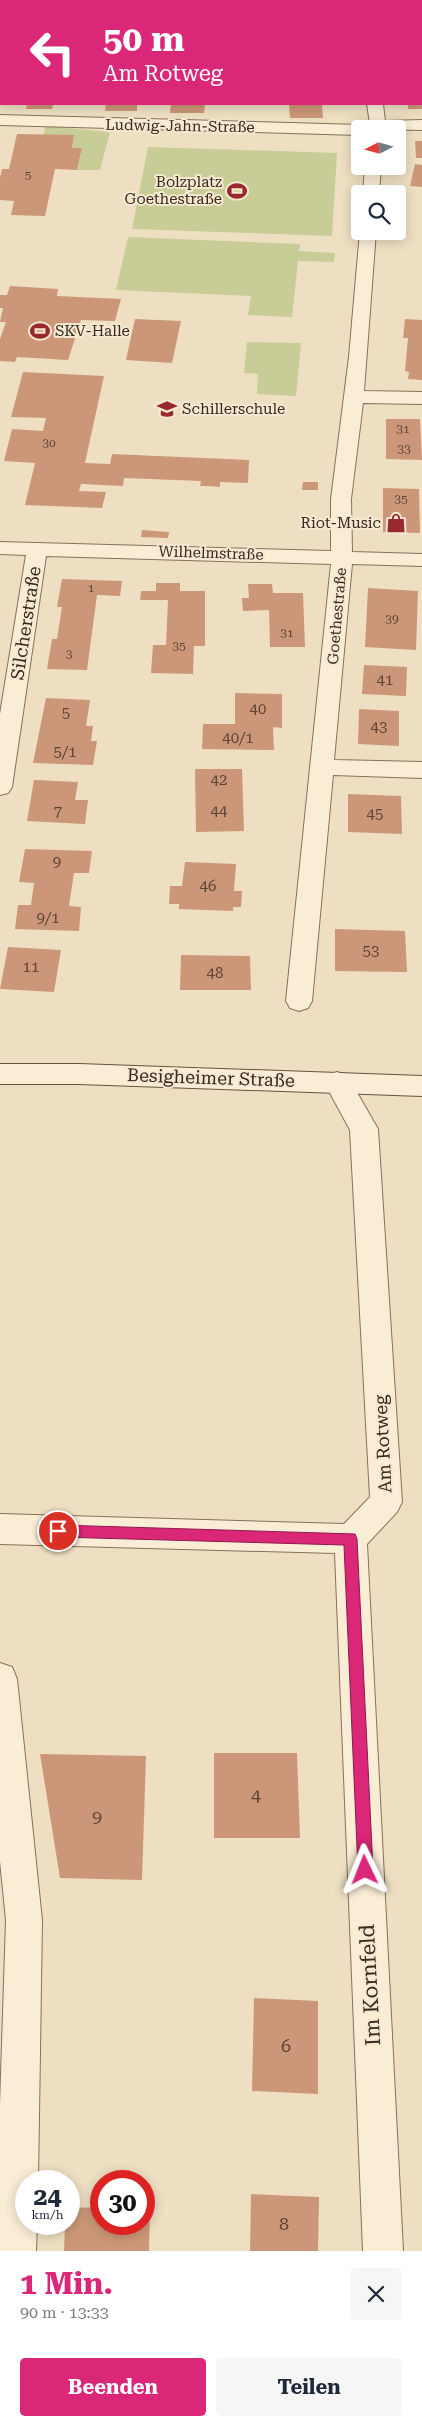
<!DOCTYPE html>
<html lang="de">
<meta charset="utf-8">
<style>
body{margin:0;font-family:"Roboto Serif",serif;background:#f6f6f7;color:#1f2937;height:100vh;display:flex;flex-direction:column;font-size:19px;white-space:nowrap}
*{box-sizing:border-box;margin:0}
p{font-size:16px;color:#747a83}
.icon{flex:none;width:28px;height:28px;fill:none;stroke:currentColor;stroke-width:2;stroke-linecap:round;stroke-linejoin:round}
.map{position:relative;height:2251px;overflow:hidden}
.sheet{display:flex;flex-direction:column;background:#fff;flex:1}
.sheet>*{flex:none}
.guide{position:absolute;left:0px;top:0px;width:422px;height:105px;box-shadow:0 2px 12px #0003;background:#db2777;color:#fff;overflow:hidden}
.needle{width:32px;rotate:264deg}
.buttons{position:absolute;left:351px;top:120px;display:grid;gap:10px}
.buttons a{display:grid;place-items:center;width:55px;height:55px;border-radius:5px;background:#fff;box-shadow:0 2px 12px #0003;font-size:25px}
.speed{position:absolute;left:15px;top:2170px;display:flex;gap:10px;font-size:25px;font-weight:700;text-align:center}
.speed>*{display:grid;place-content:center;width:65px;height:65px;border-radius:50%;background:#fff;box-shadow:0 2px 12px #0003;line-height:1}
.speed small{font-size:12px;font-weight:400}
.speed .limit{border:8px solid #d22;background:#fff;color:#111}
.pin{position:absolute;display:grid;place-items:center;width:42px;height:42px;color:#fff;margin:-21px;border:2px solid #fff;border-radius:50%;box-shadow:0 1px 5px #0007}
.me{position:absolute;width:55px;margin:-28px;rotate:358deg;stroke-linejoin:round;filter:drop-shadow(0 0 4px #0008)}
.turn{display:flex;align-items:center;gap:18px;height:105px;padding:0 20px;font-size:22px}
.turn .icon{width:65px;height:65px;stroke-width:2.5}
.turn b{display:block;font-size:35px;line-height:42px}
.round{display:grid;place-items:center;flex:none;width:52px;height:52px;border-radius:5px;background:#f6f6f7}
.overview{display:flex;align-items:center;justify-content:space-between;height:85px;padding:0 20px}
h1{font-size:30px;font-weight:700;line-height:38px;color:#db2777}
.cta{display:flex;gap:10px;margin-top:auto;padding:10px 20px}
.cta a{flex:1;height:58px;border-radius:5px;background:#db2777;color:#fff;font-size:20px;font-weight:700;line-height:58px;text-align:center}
.cta a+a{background:#f6f6f7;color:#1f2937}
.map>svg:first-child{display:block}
.green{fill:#c8cc96}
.building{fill:#cc9778}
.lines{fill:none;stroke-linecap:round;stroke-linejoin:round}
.street-casing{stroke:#887059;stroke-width:2}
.secondary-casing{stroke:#6a513d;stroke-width:2}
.street{fill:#f9edd6;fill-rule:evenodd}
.secondary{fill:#f9edd6;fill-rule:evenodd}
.route{fill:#db2777;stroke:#8e194d}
.labels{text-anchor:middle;stroke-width:4;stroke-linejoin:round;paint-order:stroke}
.far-number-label{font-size:12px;fill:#5d4434}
.far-street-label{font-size:15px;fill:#38291e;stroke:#f5e9d2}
.far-poi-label{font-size:15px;fill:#38291e;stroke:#f5e9d2;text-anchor:end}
.number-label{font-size:15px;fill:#5d4434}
.street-label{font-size:18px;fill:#38291e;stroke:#f5e9d2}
.near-number-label{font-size:18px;fill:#5d4434}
.near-street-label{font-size:21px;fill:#38291e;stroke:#f5e9d2}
</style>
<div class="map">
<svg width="422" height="2251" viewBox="0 0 422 2251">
<rect width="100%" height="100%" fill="#eedfc2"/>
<g class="green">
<polygon points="46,126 110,132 100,170 77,170 82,149 72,148 74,135 43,135"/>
<polygon points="148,147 337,153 332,236 132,229"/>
<polygon points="128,237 300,244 299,251 335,253 334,262 298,261 292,317 248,315 251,296 116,290"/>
<polygon points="247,342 301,343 296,396 257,394 258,374 244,373"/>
</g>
<g class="building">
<polygon points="27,104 53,104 52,109 26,109"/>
<polygon points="106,104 137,104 137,111 105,111"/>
<polygon points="171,104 205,104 204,113 170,113"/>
<rect x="408" y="104" width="14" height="5"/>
<polygon points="289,105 322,105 323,118 290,118"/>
<polygon points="17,134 74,135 72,148 82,148 77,170 55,169 45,216 11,215 14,201 0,200 0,178 2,169 9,169"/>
<polygon points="415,141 422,141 422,158 416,158"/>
<polygon points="415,164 422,165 422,187 410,186"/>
<polygon points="10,286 58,289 57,296 121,299 115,321 81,320 68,360 17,357 15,362 0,361 0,339 6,322 0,322 3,308 0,308 0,295 7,295"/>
<polygon points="135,319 181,321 172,363 126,360"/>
<polygon points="405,319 422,320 422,380 408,379 409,372 405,371 408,338 403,338"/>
<polygon points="23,372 104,376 85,463 110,464 112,454 249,460 248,483 220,482 220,487 209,486 200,486 201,481 124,478 123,486 81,484 79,491 106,492 102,508 25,505 35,463 4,461 12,429 43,431 46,418 11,417"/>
<polygon points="386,419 420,419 422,460 386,459"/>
<polygon points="303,482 318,482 318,490 302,490"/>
<polygon points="383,488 419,489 420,533 383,532"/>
<polygon points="142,530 169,532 168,538 141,537"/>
<polygon points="62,579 122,581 120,596 97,595 87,670 47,669 52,639 57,639 62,607 57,607"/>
<polygon points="156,583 180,583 180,591 205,591 205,646 194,646 193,674 151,673 153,645 166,645 168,600 140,600 141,591 156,591"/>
<polygon points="248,584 272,584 273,593 303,593 305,647 270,647 269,610 243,611 242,598 249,598"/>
<polygon points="368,588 418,591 416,650 365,647"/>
<polygon points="364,665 407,667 406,696 362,694"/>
<polygon points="235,693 282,694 282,728 273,727 274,750 202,749 203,724 235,724"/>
<polygon points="46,698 90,700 86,726 93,726 91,741 97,741 93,765 33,763"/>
<polygon points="359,709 399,711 399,746 358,744"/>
<polygon points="195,769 242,769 244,831 196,832"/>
<polygon points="34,780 78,782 75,800 88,800 85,824 27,821"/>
<polygon points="348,794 401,796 402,834 348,832"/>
<polygon points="25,849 92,851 89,873 74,873 69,906 81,907 79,931 15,929 18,905 31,905 34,883 19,882"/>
<polygon points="185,862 236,864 234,891 242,891 241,907 233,907 233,911 179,909 179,904 169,904 170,886 182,886"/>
<polygon points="335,929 405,931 407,972 335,971"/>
<polygon points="8,947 61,950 54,992 0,989"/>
<polygon points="181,955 250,956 251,990 180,990"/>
<polygon points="214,1753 297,1753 300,1838 214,1838"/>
<polygon points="40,1754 146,1756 142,1880 60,1878"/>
<polygon points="254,1998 318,2001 318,2094 252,2091"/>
<polygon points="251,2194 319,2197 318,2251 250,2251"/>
<polygon points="144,2206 150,2206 149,2251 64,2251 65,2224 69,2224 69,2208 101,2207 101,2224 144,2224"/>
</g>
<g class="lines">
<defs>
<g id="street">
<polygon points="62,0 76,0 77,1 63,1"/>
<rect x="421" y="7" width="1" height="8"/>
<polygon points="367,104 383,104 385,121 422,120 422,130 360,129 360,135 0,125 0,115 360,125 370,124"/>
<polygon points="365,166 381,166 379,194 363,194"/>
<polygon points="360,231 376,231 364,391 422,392 422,404 363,403 351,499 352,552 422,554 422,566 352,564 334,760 422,762 422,778 333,775 312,1001 308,1008 299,1011 290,1008 286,1001 331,564 46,556 12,787 8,793 0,795 0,714 26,555 0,554 0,542 331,551 331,499 349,357"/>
<polygon points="337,1072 347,1075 378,1129 402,1502 397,1512 367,1544 403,2251 363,2251 335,1553 0,1544 0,1514 344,1524 370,1497 350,1130 324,1082 327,1075"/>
<polygon points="0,1663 12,1667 17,1679 42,1920 38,2181 26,2181 26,2224 37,2224 36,2251 0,2251 0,2105 6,1920 0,1861"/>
</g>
<polygon id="secondary" points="0,1064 79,1064 422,1076 422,1096 79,1084 0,1084"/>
</defs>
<use href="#street" class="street-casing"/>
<use href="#secondary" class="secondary-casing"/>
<use href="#street" class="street"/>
<use href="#secondary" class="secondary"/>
</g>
<polygon class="route" points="58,1525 355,1534 357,1539 373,1870 370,1875 365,1877 360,1875 358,1870 344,1545 58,1537 54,1535 52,1531 54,1527"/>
<defs>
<symbol id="stadium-bare" viewBox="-9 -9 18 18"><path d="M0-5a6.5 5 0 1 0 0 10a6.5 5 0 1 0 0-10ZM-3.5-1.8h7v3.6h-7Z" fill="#97292f" stroke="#f5e9d2" stroke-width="2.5" paint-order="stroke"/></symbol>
<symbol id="school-bare" viewBox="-9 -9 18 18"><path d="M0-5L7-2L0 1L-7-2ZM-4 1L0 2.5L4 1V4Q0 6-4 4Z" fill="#97292f" stroke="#f5e9d2" stroke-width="2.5" paint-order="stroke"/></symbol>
<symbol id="shop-bare" viewBox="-9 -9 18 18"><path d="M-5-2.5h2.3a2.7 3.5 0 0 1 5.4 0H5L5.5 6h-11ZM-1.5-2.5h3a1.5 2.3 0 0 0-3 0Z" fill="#97292f" stroke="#f5e9d2" stroke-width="2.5" paint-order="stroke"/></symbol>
</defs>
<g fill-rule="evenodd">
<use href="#stadium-bare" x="223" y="177" width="28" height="28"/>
<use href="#stadium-bare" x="26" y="317" width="28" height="28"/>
<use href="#school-bare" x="153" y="395" width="28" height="28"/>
<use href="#shop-bare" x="382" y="509" width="28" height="28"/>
</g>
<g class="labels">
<g class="far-number-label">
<text x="28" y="179">5</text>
<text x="403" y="433">31</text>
<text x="49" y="447">30</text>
<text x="404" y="453">33</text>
<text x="401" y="503">35</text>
<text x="91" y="592">1</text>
<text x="392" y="623">39</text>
<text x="287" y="637">31</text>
<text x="179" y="650">35</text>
<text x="69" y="658">3</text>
</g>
<g class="far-street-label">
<text transform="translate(180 126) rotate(1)" y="5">Ludwig-Jahn-Straße</text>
<text transform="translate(211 553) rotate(2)" y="5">Wilhelmstraße</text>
<text transform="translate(337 616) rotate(-85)" y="5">Goethestraße</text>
</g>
<g class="far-poi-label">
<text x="222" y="187">Bolzplatz<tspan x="222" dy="17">Goethestraße</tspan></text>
<text x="55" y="336" text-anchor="start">SKV-Halle</text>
<text x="182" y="414" text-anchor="start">Schillerschule</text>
<text x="381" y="528">Riot-Music</text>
</g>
<g class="number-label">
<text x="385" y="685">41</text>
<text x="258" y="714">40</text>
<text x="66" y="718">5</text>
<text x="379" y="732">43</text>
<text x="238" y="743">40/1</text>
<text x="65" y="757">5/1</text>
<text x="219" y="785">42</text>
<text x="58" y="816">7</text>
<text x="219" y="816">44</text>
<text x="375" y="819">45</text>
<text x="57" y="867">9</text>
<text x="208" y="891">46</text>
<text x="48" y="923">9/1</text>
<text x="371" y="956">53</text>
<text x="31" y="972">11</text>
<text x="215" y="978">48</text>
</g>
<g class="street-label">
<text transform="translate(26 623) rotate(-81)" y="6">Silcherstraße</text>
<text transform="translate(211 1078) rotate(2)" y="6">Besigheimer Straße</text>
<text transform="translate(383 1444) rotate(-93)" y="6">Am Rotweg</text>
</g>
<g class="near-number-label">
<text x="256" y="1801">4</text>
<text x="97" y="1823">9</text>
<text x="286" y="2052">6</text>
<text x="284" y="2230">8</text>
</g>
<g class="near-street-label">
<text transform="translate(370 1985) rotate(-93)" y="7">Im Kornfeld</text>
</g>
</g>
</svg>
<div class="buttons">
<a><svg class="needle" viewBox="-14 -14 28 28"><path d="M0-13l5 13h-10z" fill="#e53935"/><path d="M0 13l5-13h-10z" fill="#747a83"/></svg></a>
<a><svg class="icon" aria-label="search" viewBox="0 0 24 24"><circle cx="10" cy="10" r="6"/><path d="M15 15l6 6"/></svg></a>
</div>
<div class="speed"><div>24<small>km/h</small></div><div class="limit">30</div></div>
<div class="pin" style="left:58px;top:1531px;background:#d93025"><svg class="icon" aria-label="arrive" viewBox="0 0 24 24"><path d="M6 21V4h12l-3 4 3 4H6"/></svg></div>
<svg class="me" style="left:365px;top:1870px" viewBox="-20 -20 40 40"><path d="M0-17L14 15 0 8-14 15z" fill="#db2777" stroke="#fff" stroke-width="4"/></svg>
<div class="guide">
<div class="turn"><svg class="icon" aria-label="left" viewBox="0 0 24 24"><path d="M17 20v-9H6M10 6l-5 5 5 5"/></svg><div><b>50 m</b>Am Rotweg</div></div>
</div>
</div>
<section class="sheet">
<div class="overview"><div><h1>1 Min.</h1><p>90 m · 13:33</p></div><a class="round"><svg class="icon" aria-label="close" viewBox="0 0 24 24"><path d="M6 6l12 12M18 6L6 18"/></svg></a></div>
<div class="cta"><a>Beenden</a><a>Teilen</a></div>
</section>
